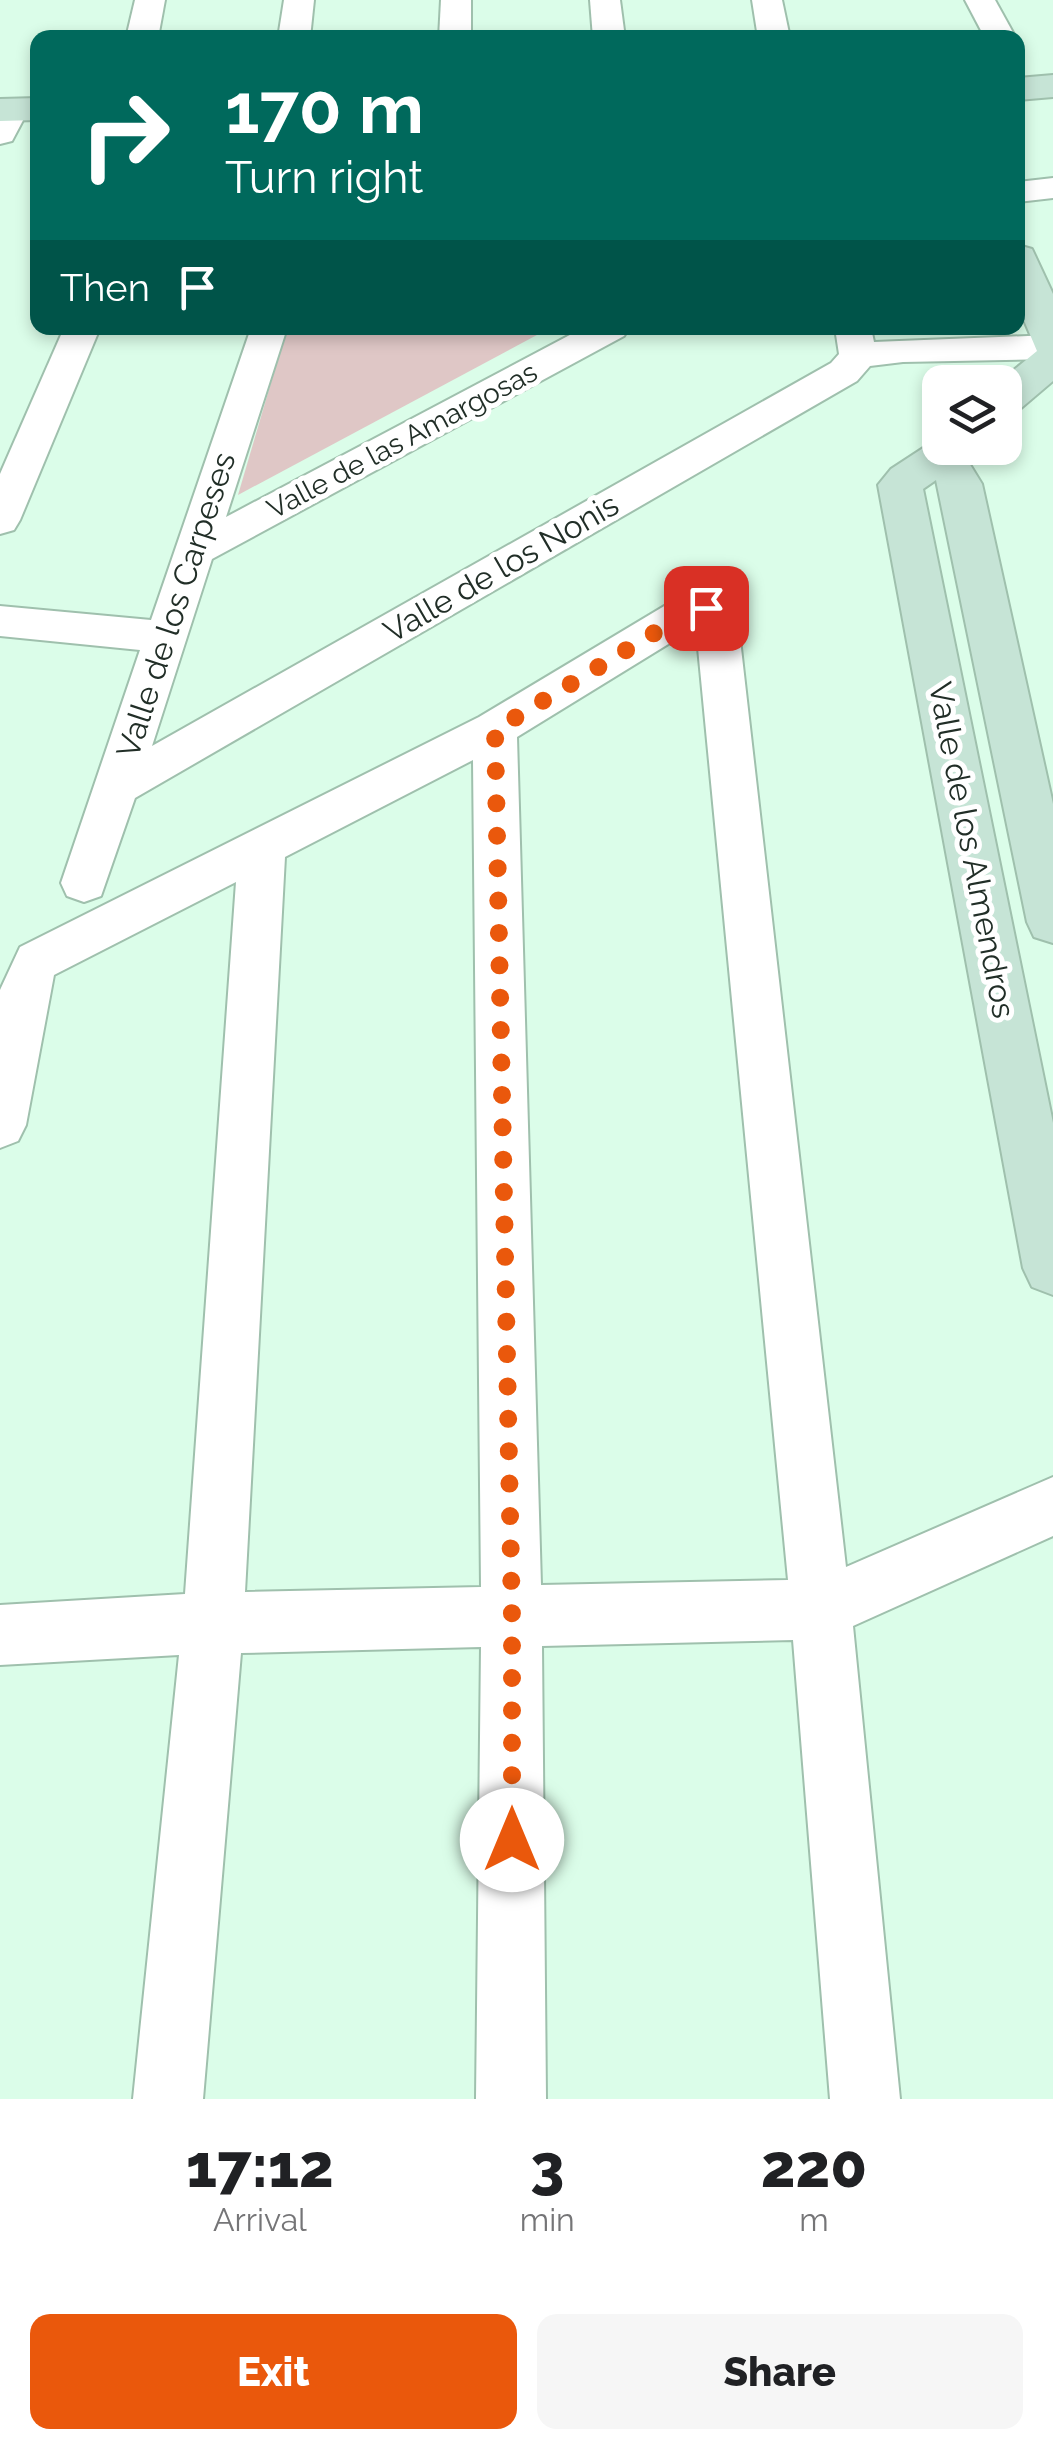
<!DOCTYPE html>
<style>
body{margin:0;font-family:Raleway,sans-serif;background:#f6f6f6;color:#202124;height:100vh;display:flex;flex-direction:column;font-size:38px;white-space:nowrap}
*{box-sizing:border-box;margin:0}
p{font-size:32px;color:#757577}
.icon{flex:none;width:55px;height:55px;fill:none;stroke:currentColor;stroke-width:2;stroke-linecap:round;stroke-linejoin:round}
.map{position:relative;height:2099px;overflow:hidden}
.panel{display:flex;flex-direction:column;background:#fff;flex:1}
.panel>*{flex:none}
.banner{position:absolute;left:30px;top:30px;width:995px;height:305px;border-radius:20px;box-shadow:0 5px 15px #0003;background:#00695c;color:#fff;overflow:hidden}
.tools{position:absolute;left:922px;top:365px;display:grid;gap:20px}
.tools a{display:grid;place-items:center;width:100px;height:100px;border-radius:20px;background:#fff;box-shadow:0 5px 15px #0003;font-size:50px}
.pin{position:absolute;display:grid;place-items:center;width:85px;height:85px;color:#fff;margin:-42px;border-radius:20px;box-shadow:0 5px 15px #0006}
.me{position:absolute;width:110px;margin:-55px;rotate:0deg;stroke-linejoin:round;filter:drop-shadow(0 0 8px #0008)}
.turn{display:flex;align-items:center;gap:35px;height:210px;padding:0 30px;font-size:45px}
.turn .icon{width:130px;height:130px;stroke-width:2.5}
.turn b{display:block;font-size:70px;line-height:85px}
.then{display:flex;align-items:center;height:95px;padding:0 30px;background:#0003;gap:20px;font-size:38px}
.eta{display:flex;justify-content:space-evenly;align-items:center;height:170px;text-align:center}
.eta b{font-size:60px;font-weight:800;line-height:70px}
.primary-button{display:flex;gap:20px;margin-top:auto;padding:20px 30px}
.primary-button a{flex:1;height:115px;border-radius:20px;background:#ea580c;color:#fff;font-size:40px;font-weight:800;line-height:115px;text-align:center}
.primary-button a+a{background:#f6f6f6;color:#202124}
.map>svg:first-child{display:block}
.green{fill:#dfc7c6}
.lines{fill:none;stroke-linecap:round;stroke-linejoin:round}
.street-casing{stroke:#9fc0ad;stroke-width:4}
.secondary-casing{stroke:#9fc0ad;stroke-width:4}
.street{fill:#fff;fill-rule:evenodd}
.secondary{fill:#c6e4d6;fill-rule:evenodd}
.route{stroke:#ea580c;stroke-width:18;stroke-dasharray:0 32.4}
.labels{text-anchor:middle;stroke-width:10;stroke-linejoin:round;paint-order:stroke}
.far-street-label{font-size:28px;fill:#212e27;stroke:#fff}
.street-label{font-size:32px;fill:#212e27;stroke:#fff}
</style>
<div class="map">
<svg width="1053" height="2099" viewBox="0 0 1053 2099">
<rect width="100%" height="100%" fill="#dbfde9"/>
<polygon class="green" points="287,328 550,328 238,495"/>
<g class="lines">
<defs>
<g id="street">
<polygon points="135,0 165,0 158,38 126,38"/>
<polygon points="284,0 314,0 310,38 278,38"/>
<polygon points="441,0 471,0 471,38 439,38"/>
<polygon points="590,0 620,0 625,38 593,38"/>
<polygon points="752,0 782,0 790,38 758,38"/>
<polygon points="965,0 995,0 1016,38 985,38"/>
<polygon points="13,99 25,102 29,109 12,141 0,144 0,104"/>
<polygon points="1053,178 1053,198 1018,202 1018,182"/>
<polygon points="64,328 100,328 20,520 14,530 0,534 0,474"/>
<polygon points="251,328 287,328 226,517 583,328 629,328 624,336 212,559 152,746 831,363 839,354 835,328 871,328 874,342 1053,335 1053,359 903,362 870,366 857,381 135,798 101,896 84,902 67,896 61,883 140,650 0,636 0,606 151,620"/>
<path d="M706,594L731,602L737,613L846,1567L1053,1477V1536L853,1626L900,2099H830L793,1640L542,1646L546,2099H476L481,1647L241,1653L203,2099H133L179,1655L0,1665V1605L185,1594L236,882L54,975L26,1125L18,1141L0,1148V990L20,947L479,717L676,599ZM696,627L788,1580L541,1585L517,737ZM473,760L481,1587L245,1592L285,857Z"/>
</g>
<g id="secondary">
<polygon points="1053,75 1053,97 1018,100 1018,78"/>
<polygon points="38,98 38,120 0,121 0,99"/>
<polygon points="1018,245 1032,249 1053,294 1053,381 1020,409 1005,413 1005,382 999,382 1037,351 1018,306"/>
<polygon points="940,437 940,448 972,448 966,458 982,484 1053,804 1053,943 1034,937 1027,922 936,480 923,489 1053,1123 1053,1295 1032,1287 1023,1268 878,485 891,469"/>
</g>
</defs>
<use href="#street" class="street-casing"/>
<use href="#secondary" class="secondary-casing"/>
<use href="#street" class="street"/>
<use href="#secondary" class="secondary"/>
</g>
<g class="lines">
<polyline class="route" points="512,1840 512,1618 495,730 692,610 706,608"/>
</g>
<g class="labels">
<g class="far-street-label">
<text transform="translate(402 440) rotate(-28)" y="10">Valle de las Amargosas</text>
</g>
<g class="street-label">
<text transform="translate(501 568) rotate(-30)" y="11">Valle de los Nonis</text>
<text transform="translate(176 605) rotate(-72)" y="11">Valle de los Carpeses</text>
<text transform="translate(972 850) rotate(79)" y="11">Valle de los Almendros</text>
</g>
</g>
</svg>
<div class="tools">
<a><svg class="icon" aria-label="layers" viewBox="0 0 24 24"><path d="M12 4l9 5-9 5-9-5zM3 14l9 5 9-5"/></svg></a>
</div>
<div class="pin" style="left:706px;top:608px;background:#d93025"><svg class="icon" aria-label="arrive" viewBox="0 0 24 24"><path d="M6 21V4h12l-3 4 3 4H6"/></svg></div>
<svg class="me" style="left:512px;top:1840px" viewBox="-20 -20 40 40"><circle r="19" fill="#fff"/><path d="M0-13L10 11 0 6-10 11z" fill="#ea580c"/></svg>
<div class="banner">
<div class="turn"><svg class="icon" aria-label="right" viewBox="0 0 24 24"><path d="M7 20v-9h11M14 6l5 5-5 5"/></svg><div><b>170 m</b>Turn right</div></div>
<div class="then">Then<svg class="icon" aria-label="arrive" viewBox="0 0 24 24"><path d="M6 21V4h12l-3 4 3 4H6"/></svg></div>
</div>
</div>
<section class="panel">
<div class="eta">
<div><b>17:12</b><p>Arrival</p></div>
<div><b>3</b><p>min</p></div>
<div><b>220</b><p>m</p></div>
</div>
<div class="primary-button"><a>Exit</a><a>Share</a></div>
</section>
